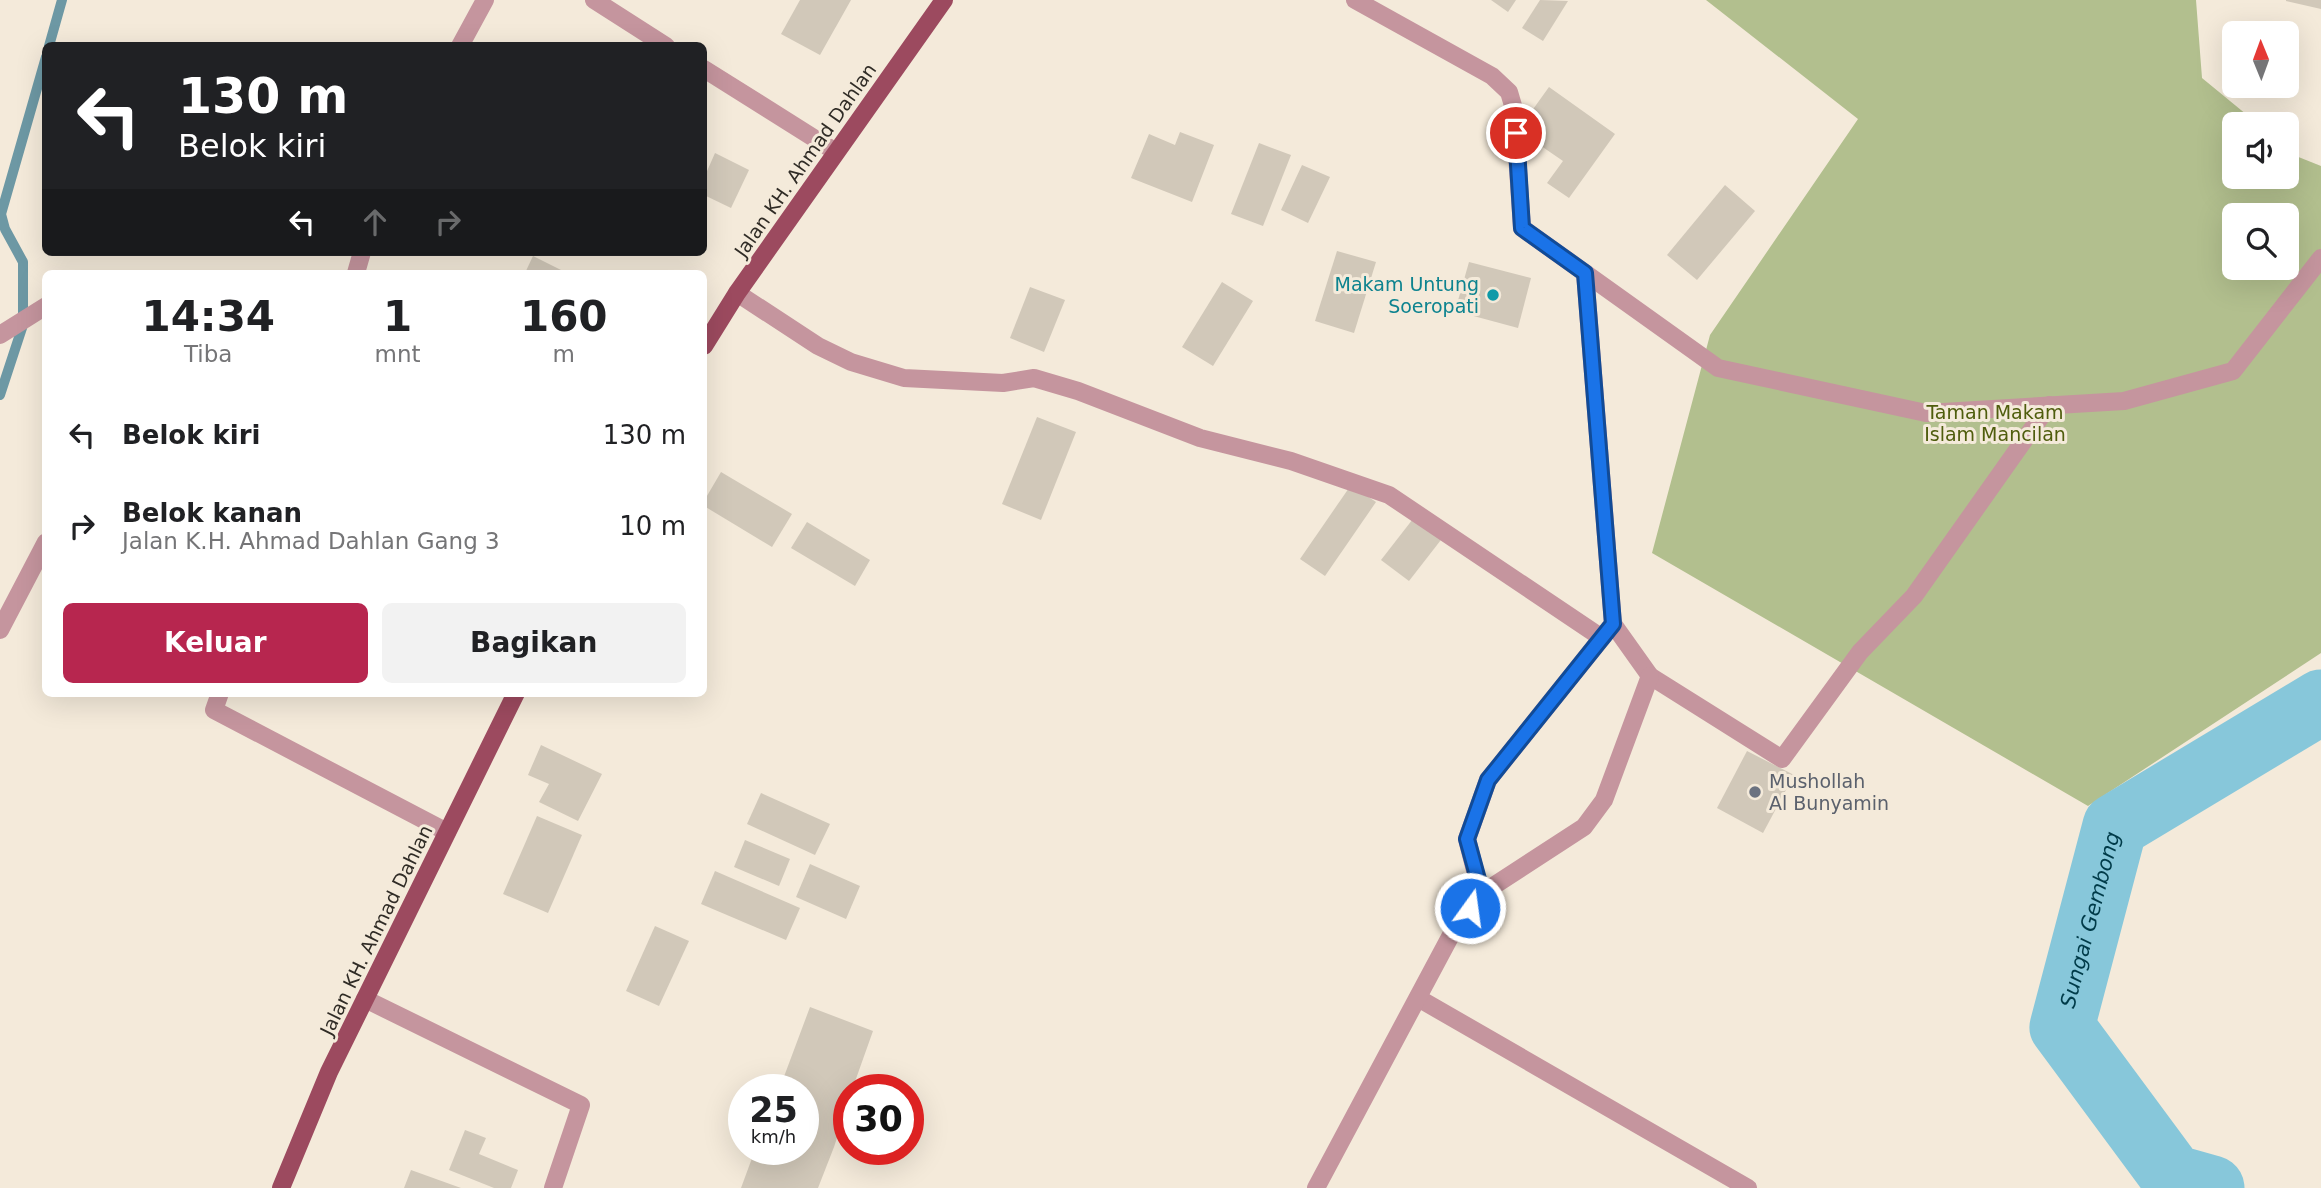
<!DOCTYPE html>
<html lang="id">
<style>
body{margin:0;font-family:"DejaVu Sans",sans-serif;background:#f2f2f2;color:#202124;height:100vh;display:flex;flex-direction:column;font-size:26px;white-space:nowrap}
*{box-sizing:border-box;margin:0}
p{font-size:23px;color:#757577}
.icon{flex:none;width:38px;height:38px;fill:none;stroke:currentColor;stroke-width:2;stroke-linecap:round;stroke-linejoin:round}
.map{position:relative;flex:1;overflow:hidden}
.details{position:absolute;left:42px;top:270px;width:665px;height:427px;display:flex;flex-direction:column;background:#fff;border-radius:10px;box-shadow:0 7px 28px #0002}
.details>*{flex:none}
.top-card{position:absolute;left:42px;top:42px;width:665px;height:214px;border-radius:10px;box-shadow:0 7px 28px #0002;background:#202124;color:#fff;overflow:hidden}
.needle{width:46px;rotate:359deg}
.buttons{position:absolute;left:2222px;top:21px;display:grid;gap:14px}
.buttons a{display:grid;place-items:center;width:77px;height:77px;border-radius:10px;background:#fff;box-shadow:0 7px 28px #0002;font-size:35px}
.speed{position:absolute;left:728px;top:1074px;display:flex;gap:14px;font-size:35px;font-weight:700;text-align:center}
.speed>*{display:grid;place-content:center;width:91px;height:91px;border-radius:50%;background:#fff;box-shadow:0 7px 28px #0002;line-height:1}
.speed small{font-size:18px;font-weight:400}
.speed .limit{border:10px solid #d22;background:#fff;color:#111}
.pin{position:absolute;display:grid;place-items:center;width:60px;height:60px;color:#fff;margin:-30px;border:4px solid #fff;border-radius:50%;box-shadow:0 2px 7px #0007}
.me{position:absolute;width:77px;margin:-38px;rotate:14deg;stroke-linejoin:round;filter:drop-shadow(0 0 5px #0008)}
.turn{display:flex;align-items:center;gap:24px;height:147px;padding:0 21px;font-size:32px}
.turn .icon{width:91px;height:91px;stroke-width:2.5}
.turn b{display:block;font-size:49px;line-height:60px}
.lanes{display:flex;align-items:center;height:66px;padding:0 21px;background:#0003;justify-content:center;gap:35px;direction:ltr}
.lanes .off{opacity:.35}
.eta{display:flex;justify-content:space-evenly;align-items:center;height:119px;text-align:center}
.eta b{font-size:42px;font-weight:700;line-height:49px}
.button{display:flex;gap:14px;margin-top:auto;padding:14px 21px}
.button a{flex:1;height:80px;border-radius:10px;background:#b7264f;color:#fff;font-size:28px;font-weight:700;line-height:80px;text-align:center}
.button a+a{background:#f2f2f2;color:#202124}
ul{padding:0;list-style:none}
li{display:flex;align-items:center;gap:21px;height:91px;padding:0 21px}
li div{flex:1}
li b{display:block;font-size:26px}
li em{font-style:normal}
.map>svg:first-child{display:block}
.green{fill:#b2bf8e;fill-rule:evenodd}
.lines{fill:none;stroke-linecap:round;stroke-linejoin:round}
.stream{stroke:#6d98a4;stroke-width:10}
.river{stroke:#87c7da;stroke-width:65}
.building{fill:#d1c8b9}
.lane{stroke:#c5959e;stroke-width:18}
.street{stroke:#c5959e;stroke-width:18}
.primary{stroke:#9c4a5f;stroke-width:18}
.route-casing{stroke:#114b97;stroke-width:18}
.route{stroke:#1a73e8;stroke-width:12}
.culture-dot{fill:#0f9aa8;stroke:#f4eada;stroke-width:2.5}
.worship-dot{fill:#6b7280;stroke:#f4eada;stroke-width:2.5}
.labels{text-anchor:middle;stroke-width:6;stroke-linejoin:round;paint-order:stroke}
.street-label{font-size:19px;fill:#302c26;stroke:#f4eada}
.culture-label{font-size:19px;fill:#0d838f;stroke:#f4eada;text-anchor:end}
.park-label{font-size:19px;fill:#4f5d0d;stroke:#f4eada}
.worship-label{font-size:19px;fill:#5b616d;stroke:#f4eada;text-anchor:start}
.water-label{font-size:21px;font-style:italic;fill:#003b49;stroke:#f4eada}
</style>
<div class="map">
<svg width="2321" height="1188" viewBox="0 0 2321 1188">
<rect width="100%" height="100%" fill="#f4eada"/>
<path class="green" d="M1706,0H2196L2202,78L2258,124H2235V177H2287V148L2296,156L2321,166V653L2088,806L1652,553L1710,335L1858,119ZM2235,215H2287V268H2235Z"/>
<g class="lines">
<g class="stream">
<polyline points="49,46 62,0"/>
<polyline points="0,395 23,325 23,262 5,229 1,214 46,57"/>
</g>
<path class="river" id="s1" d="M2212,1188L2173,1177L2062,1027L2115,826L2321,702"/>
</g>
<g class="building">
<polygon points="800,0 851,0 820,55 781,34"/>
<polygon points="1491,0 1516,0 1508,12"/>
<polygon points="1540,0 1568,1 1543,41 1522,28"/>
<polygon points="2286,0 2321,0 2321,9 2286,1"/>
<polygon points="1549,87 1615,134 1569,198 1547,183 1563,161 1518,130"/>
<polygon points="1180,132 1214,145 1192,202 1131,178 1149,134 1175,145"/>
<polygon points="1259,143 1291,155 1263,226 1231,214"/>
<polygon points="715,153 749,170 731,208 704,195 704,178"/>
<polygon points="1302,165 1330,177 1308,223 1281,210"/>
<polygon points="1725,185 1755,211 1697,280 1667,255"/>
<polygon points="1337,251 1376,262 1354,333 1315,321"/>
<polygon points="533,256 561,270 560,273 525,273"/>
<polygon points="1469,262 1531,278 1518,328 1455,311"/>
<polygon points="1222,282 1253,301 1213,366 1182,347"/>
<polygon points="1030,287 1065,300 1044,352 1010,338"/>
<polygon points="1037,417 1076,432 1041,520 1002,504"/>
<polygon points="721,472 792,514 772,547 704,506 704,501"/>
<polygon points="1351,485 1376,502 1325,576 1300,559"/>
<polygon points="1416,515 1444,536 1409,581 1381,560"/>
<polygon points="807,522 870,560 855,586 791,548"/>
<polygon points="541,745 602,774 578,821 539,802 549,784 528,775"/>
<polygon points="1747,751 1794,775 1763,833 1717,808"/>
<polygon points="761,793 830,824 815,855 747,824"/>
<polygon points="537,816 582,835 548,913 503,894"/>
<polygon points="745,840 790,859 779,886 734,867"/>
<polygon points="810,864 860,886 846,919 796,897"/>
<polygon points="715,871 800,908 786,940 701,904"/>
<polygon points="655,926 689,941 659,1006 626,991"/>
<polygon points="810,1007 873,1031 852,1090 849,1090 849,1101 834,1147 818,1188 741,1188 755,1150 803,1150 803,1090 779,1090"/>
<polygon points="465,1130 486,1138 479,1154 518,1170 511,1188 494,1188 449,1170"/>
<polygon points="411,1170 461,1188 404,1188"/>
</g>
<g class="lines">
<g class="lane">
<polyline points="594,0 666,46"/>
<polyline points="460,46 485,0"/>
<polyline points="704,69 836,152"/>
<polyline points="356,273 362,252"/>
<polyline points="737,293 818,346 851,362 904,378 1003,383 1034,378 1078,391 1200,438 1291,461 1389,495 1602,638"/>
<polyline points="0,630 46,542"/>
<polyline points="220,693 214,710 447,832"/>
<polyline points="365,999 581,1105 553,1188"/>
</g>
<g class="street">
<polyline points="1355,0 1492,76 1509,92 1514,109 1522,228 1718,368 1926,413 2124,401 2233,371 2321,258"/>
<polyline points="0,335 46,306"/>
<polyline points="1613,624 1650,676 1782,759 1860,652 1914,596 2049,405"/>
<polyline points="1481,894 1467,839 1488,780 1613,624 1585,273"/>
<polyline points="1418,998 1748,1188"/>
<polyline points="1316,1188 1458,922 1481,894 1584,827 1604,800 1650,676"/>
</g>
<g class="primary">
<polyline points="704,346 737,293 944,0"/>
<polyline points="281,1188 329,1072 516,693"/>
</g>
</g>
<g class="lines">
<defs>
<polyline id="route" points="1470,908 1482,894 1467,839 1488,780 1613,624 1585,273 1522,228 1516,133"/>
</defs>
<use href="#route" class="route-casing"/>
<use href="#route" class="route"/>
</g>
<circle class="culture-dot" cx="1493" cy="295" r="7"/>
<circle class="worship-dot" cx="1755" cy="792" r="7"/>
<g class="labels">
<g class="street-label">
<text transform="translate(805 160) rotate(-55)" y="7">Jalan KH. Ahmad Dahlan</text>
<text transform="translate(376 930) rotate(-64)" y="7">Jalan KH. Ahmad Dahlan</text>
</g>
<g class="culture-label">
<text x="1479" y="291">Makam Untung<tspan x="1479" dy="22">Soeropati</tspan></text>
</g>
<g class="park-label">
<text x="1995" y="419">Taman Makam<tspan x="1995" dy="22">Islam Mancilan</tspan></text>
</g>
<g class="worship-label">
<text x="1769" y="788">Mushollah<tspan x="1769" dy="22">Al Bunyamin</tspan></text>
</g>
<g class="water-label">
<text dy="7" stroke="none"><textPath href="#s1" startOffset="338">Sungai Gembong</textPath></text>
</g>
</g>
</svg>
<div class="buttons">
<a><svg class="needle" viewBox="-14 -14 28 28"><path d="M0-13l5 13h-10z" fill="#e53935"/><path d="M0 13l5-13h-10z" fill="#757577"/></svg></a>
<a><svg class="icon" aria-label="sound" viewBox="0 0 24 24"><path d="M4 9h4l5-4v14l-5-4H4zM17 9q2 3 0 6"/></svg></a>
<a><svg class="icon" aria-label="search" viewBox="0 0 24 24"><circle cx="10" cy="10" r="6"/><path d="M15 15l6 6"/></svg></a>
</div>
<div class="speed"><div>25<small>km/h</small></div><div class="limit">30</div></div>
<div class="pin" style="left:1516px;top:133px;background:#d93025"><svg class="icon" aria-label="arrive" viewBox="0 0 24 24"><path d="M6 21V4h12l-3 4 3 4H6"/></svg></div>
<svg class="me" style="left:1470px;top:908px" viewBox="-20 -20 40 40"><circle r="17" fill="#1a73e8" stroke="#fff" stroke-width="3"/><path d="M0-11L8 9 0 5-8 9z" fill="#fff"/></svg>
<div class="top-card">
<div class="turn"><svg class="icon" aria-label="left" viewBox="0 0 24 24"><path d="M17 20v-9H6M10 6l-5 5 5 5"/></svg><div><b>130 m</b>Belok kiri</div></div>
<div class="lanes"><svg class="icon" aria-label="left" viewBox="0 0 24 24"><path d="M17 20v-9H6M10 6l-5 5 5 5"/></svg><svg class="icon off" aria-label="ahead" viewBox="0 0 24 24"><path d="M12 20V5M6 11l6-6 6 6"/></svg><svg class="icon off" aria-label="right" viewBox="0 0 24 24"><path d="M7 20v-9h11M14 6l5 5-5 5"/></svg></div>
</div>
<section class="details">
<div class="eta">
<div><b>14:34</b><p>Tiba</p></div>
<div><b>1</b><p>mnt</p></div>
<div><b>160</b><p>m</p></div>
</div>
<ul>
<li><svg class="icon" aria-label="left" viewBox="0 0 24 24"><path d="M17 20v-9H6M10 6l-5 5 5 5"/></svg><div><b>Belok kiri</b></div><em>130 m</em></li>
<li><svg class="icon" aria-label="right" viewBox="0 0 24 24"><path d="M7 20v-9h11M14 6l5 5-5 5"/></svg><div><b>Belok kanan</b><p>Jalan K.H. Ahmad Dahlan Gang 3</p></div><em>10 m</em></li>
</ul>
<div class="button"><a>Keluar</a><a>Bagikan</a></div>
</section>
</div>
